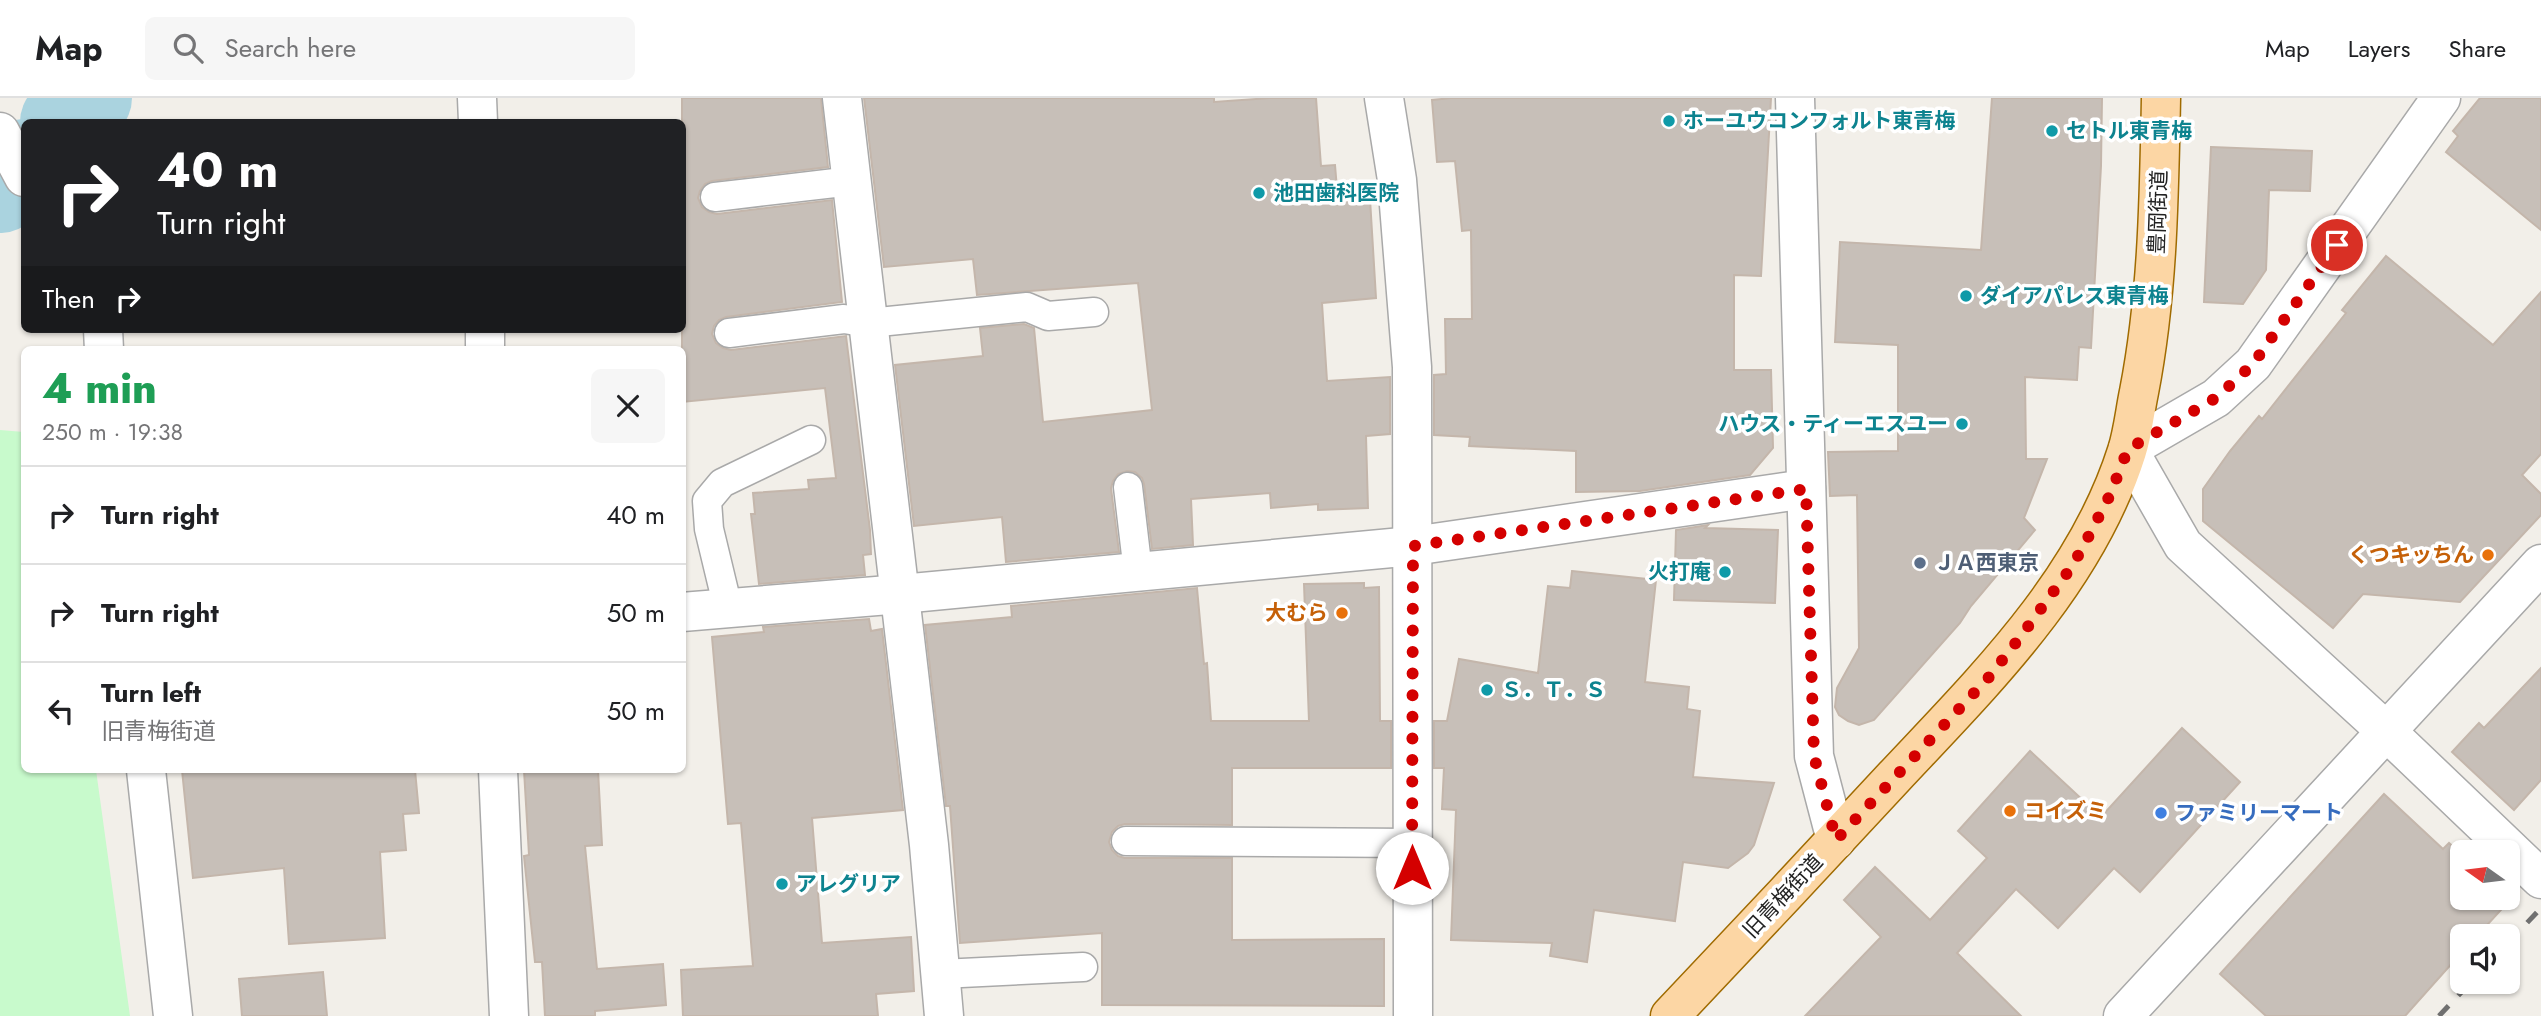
<!DOCTYPE html>
<meta charset="utf-8">
<style>
body{margin:0;font-family:Jost,"Noto Sans JP",sans-serif;background:#f6f6f6;color:#202124;height:100vh;display:flex;flex-direction:column;font-size:26px;white-space:nowrap}
*{box-sizing:border-box;margin:0}
p{font-size:23px;color:#757577}
.icon{flex:none;width:38px;height:38px;fill:none;stroke:currentColor;stroke-width:2;stroke-linecap:round;stroke-linejoin:round}
.map{position:relative;flex:1;overflow:hidden}
.sheet{position:absolute;left:21px;top:248px;width:665px;height:427px;display:flex;flex-direction:column;background:#fff;border-radius:10px;box-shadow:0 2px 5px #0004}
.sheet>*{flex:none}
.banner{position:absolute;left:21px;top:21px;width:665px;height:214px;border-radius:10px;box-shadow:0 2px 5px #0004;background:#202124;color:#fff;overflow:hidden}
.needle{width:46px;rotate:284deg}
.controls{position:absolute;left:2450px;top:742px;display:grid;gap:14px}
.controls a{display:grid;place-items:center;width:70px;height:70px;border-radius:10px;background:#fff;box-shadow:0 2px 5px #0004;font-size:35px}
.pin{position:absolute;display:grid;place-items:center;width:60px;height:60px;color:#fff;margin:-30px;border:4px solid #fff;border-radius:50%;box-shadow:0 2px 7px #0007}
.me{position:absolute;width:77px;margin:-38px;rotate:0deg;stroke-linejoin:round;filter:drop-shadow(0 0 5px #0008)}
.turn{display:flex;align-items:center;gap:24px;height:147px;padding:0 21px;font-size:32px}
.turn .icon{width:91px;height:91px;stroke-width:2.5}
.turn b{display:block;font-size:49px;line-height:60px}
.then{display:flex;align-items:center;height:66px;padding:0 21px;background:#0003;gap:14px;font-size:26px}
.round{display:grid;place-items:center;flex:none;width:74px;height:74px;border-radius:10px;background:#f6f6f6}
.head{display:flex;align-items:center;justify-content:space-between;height:119px;padding:0 21px}
h1{font-size:42px;font-weight:800;line-height:52px;color:#1e9e55}
ul{padding:0;list-style:none}
li{display:flex;align-items:center;gap:21px;height:98px;padding:0 21px;border-top:2px solid #e0e0e0}
li div{flex:1}
li b{display:block;font-size:26px}
li em{font-style:normal}
header{display:flex;align-items:center;gap:42px;box-sizing:border-box;height:98px;padding:0 35px;background:#fff;border-bottom:2px solid #e0e0e0}
header strong{font-size:33px}
nav{display:flex;gap:38px;margin-inline-start:auto;font-size:24px}
.search{width:490px;height:63px;background:#f6f6f6;display:flex;align-items:center;gap:18px;box-sizing:border-box;padding:0 24px;border-radius:10px;color:#757577;font-size:26px}
.map>svg:first-child{display:block}
.park{fill:#c8facc}
.lines{fill:none;stroke-linecap:round;stroke-linejoin:round}
.river{stroke:#aad3df;stroke-width:88}
.building{fill:#c7bfb8;stroke:#c4b6ab;stroke-width:2}
.service-casing{stroke:#a9a9a9;stroke-width:31}
.minor-casing{stroke:#a9a9a9;stroke-width:41}
.tertiary-casing{stroke:#a9a9a9;stroke-width:41}
.primary-casing{stroke:#a06b00;stroke-width:41}
.service{stroke:#fff;stroke-width:28}
.minor{stroke:#fff;stroke-width:38}
.tertiary{stroke:#fff;stroke-width:38}
.primary{stroke:#fcd6a4;stroke-width:38}
.rail{stroke:#707070;stroke-width:5;stroke-dasharray:14 14;stroke-linecap:butt}
.route{stroke:#d40000;stroke-width:12;stroke-dasharray:0 21.6}
.culture-dot{fill:#0f9aa8;stroke:#fff;stroke-width:2.5}
.food-dot{fill:#e8710a;stroke:#fff;stroke-width:2.5}
.service-dot{fill:#5c6f8a;stroke:#fff;stroke-width:2.5}
.shop-dot{fill:#3f7fe0;stroke:#fff;stroke-width:2.5}
.labels{text-anchor:middle;stroke-width:7;stroke-linejoin:round;paint-order:stroke}
.culture-label{font-size:21px;font-weight:bold;fill:#0d838f;stroke:#fff;text-anchor:start}
.street-label{font-size:21px;fill:#222;stroke:#fff}
.food-label{font-size:21px;font-weight:bold;fill:#c56008;stroke:#fff;text-anchor:end}
.service-label{font-size:21px;font-weight:bold;fill:#4e5e75;stroke:#fff;text-anchor:start}
.shop-label{font-size:21px;font-weight:bold;fill:#366cbe;stroke:#fff;text-anchor:start}
</style>
<header>
<strong>Map</strong>
<div class="search"><svg class="icon" aria-label="search" viewBox="0 0 24 24"><circle cx="10" cy="10" r="6"/><path d="M15 15l6 6"/></svg>Search here</div>
<nav><a>Map</a><a>Layers</a><a>Share</a></nav>
</header>
<div class="map">
<svg width="2541" height="918" viewBox="0 0 2541 918">
<rect width="100%" height="100%" fill="#f2efe9"/>
<polygon class="park" points="0,332 24,334 24,672 96,672 130,918 0,918"/>
<g class="lines">
<g class="river">
<polyline points="64,24 88,0"/>
<polyline points="0,91 24,65"/>
</g>
</g>
<g class="building">
<polygon points="682,0 821,0 828,69 712,83 705,86 700,93 698,100 702,109 709,114 717,116 832,102 842,204 726,219 719,222 714,228 712,236 716,245 723,250 731,252 846,238 870,432 871,456 863,457 865,477 759,486 751,416 755,416 753,395 809,391 808,382 836,380 825,290 682,304"/>
<polygon points="864,0 1214,0 1214,4 1270,0 1316,0 1321,68 1335,67 1338,103 1370,101 1376,200 1322,205 1327,283 1390,279 1390,336 1366,338 1368,410 1318,412 1318,406 1271,410 1270,395 1191,401 1193,447 1152,451 1144,386 1142,380 1135,374 1127,373 1118,376 1113,383 1111,390 1119,454 1006,464 1002,419 914,428 895,267 983,258 980,230 1024,226 1034,230 1043,324 1152,312 1138,185 977,197 973,161 884,169"/>
<polygon points="1451,0 1771,0 1761,178 1734,177 1734,272 1771,272 1773,350 1750,377 1640,393 1576,394 1576,353 1469,348 1470,339 1434,337 1434,277 1446,276 1445,221 1472,221 1471,132 1462,133 1455,63 1437,64 1432,2"/>
<polygon points="1992,0 2102,0 2101,68 2091,250 2079,249 2077,282 2025,279 2026,361 2047,361 2024,420 2035,432 1971,508 1960,525 1874,622 1859,627 1848,623 1839,617 1835,609 1837,590 1859,550 1857,397 1830,398 1828,354 1898,353 1898,247 1835,244 1840,144 1981,152"/>
<polygon points="2480,0 2541,0 2541,132 2446,54 2458,38 2453,33"/>
<polygon points="2211,49 2312,53 2310,93 2269,92 2266,172 2243,206 2204,204"/>
<polygon points="2386,158 2493,247 2541,194 2541,356 2522,377 2541,396 2541,417 2460,504 2363,496 2333,530 2203,423 2203,391 2230,353 2259,318 2262,321 2346,215 2342,212"/>
<polygon points="1708,427 1705,430 1778,432 1775,505 1674,502 1676,432"/>
<polygon points="1572,473 1656,482 1645,584 1689,589 1687,611 1700,613 1693,679 1774,685 1754,747 1748,755 1728,770 1683,764 1675,823 1594,812 1587,864 1550,858 1552,845 1451,842 1456,712 1442,711 1444,670 1434,670 1434,623 1447,623 1459,561 1538,575 1548,488 1570,490"/>
<polygon points="1364,485 1364,490 1379,489 1380,623 1391,623 1391,670 1232,670 1232,727 1125,726 1118,728 1112,734 1109,744 1112,752 1118,758 1125,760 1232,760 1232,842 1384,841 1384,908 1102,907 1102,835 960,845 950,708 946,708 925,527 1012,519 1011,508 1197,490 1204,566 1207,565 1211,623 1309,623 1304,486"/>
<polygon points="869,521 871,533 882,531 903,712 812,720 822,845 911,839 914,893 876,896 878,918 683,918 681,872 753,868 741,725 728,726 712,539 764,534 763,529"/>
<polygon points="2541,570 2541,682 2514,712 2452,654 2479,625 2484,630"/>
<polygon points="2182,630 2240,684 2140,794 2114,770 2058,830 2016,791 1957,855 2021,918 1805,918 1881,839 1844,802 1875,769 1930,822 1987,760 1958,733 2030,653 2101,719"/>
<polygon points="182,672 415,672 419,715 403,716 406,752 380,754 385,840 289,846 284,770 193,780"/>
<polygon points="524,672 598,672 602,747 585,748 597,871 663,866 666,907 595,913 595,918 545,918 542,864 535,864 524,758 529,757"/>
<polygon points="2384,696 2443,751 2449,745 2462,757 2462,800 2508,799 2511,801 2477,838 2462,838 2462,854 2405,918 2266,918 2220,876"/>
<polygon points="323,874 327,918 242,918 239,881"/>
</g>
<g class="lines">
<defs>
<g id="service">
<polyline points="715,99 852,83"/>
<polyline points="729,235 844,221 869,225 1027,209 1048,218 1094,214"/>
<polyline points="1128,389 1138,474"/>
<polyline points="728,510 709,431 707,403 722,385 811,342"/>
<polyline points="1126,743 1412,745"/>
<polyline points="941,876 1083,869"/>
</g>
<g id="minor">
<polyline points="477,0 478,24"/>
<polyline points="842,0 929,747 944,918"/>
<polyline points="1384,0 1397,82 1412,269 1413,918"/>
<polyline points="1795,0 1814,658 1836,742"/>
<polyline points="0,34 24,79"/>
<polyline points="103,231 104,252"/>
<polyline points="485,231 485,252"/>
<polyline points="2128,351 2183,447 2386,633 2541,781"/>
<polyline points="682,514 901,496 1413,448 1806,391"/>
<polyline points="146,672 173,918"/>
<polyline points="498,672 509,918"/>
<polyline points="2123,918 2541,466"/>
</g>
<polyline id="tertiary" points="2128,351 2216,300 2253,266 2441,0"/>
<path id="primary" d="M1670,918C1745,839 1820,759 1894,679C1985,582 2086,483 2127,353C2133,334 2135,313 2139,294C2158,196 2159,99 2161,0"/>
</defs>
<use href="#service" class="service-casing"/>
<use href="#minor" class="minor-casing"/>
<use href="#tertiary" class="tertiary-casing"/>
<use href="#primary" class="primary-casing"/>
<use href="#service" class="service"/>
<use href="#minor" class="minor"/>
<use href="#tertiary" class="tertiary"/>
<use href="#primary" class="primary"/>
<g class="rail">
<polyline points="2508,845 2541,810"/>
<polyline points="2439,918 2471,884"/>
</g>
</g>
<g class="lines">
<polyline class="route" points="1412,770 1413,448 1806,391 1814,658 1836,742 1990,578 2021,538 2070,471 2082,451 2110,397 2128,351 2216,300 2253,266 2337,147"/>
</g>
<g class="culture-dot">
<circle cx="1669" cy="23" r="7"/>
<circle cx="2052" cy="33" r="7"/>
<circle cx="1259" cy="95" r="7"/>
<circle cx="1966" cy="198" r="7"/>
<circle cx="1962" cy="326" r="7"/>
<circle cx="1725" cy="474" r="7"/>
<circle cx="1487" cy="592" r="7"/>
<circle cx="782" cy="786" r="7"/>
</g>
<g class="food-dot">
<circle cx="2488" cy="457" r="7"/>
<circle cx="1342" cy="515" r="7"/>
<circle cx="2010" cy="713" r="7"/>
</g>
<circle class="service-dot" cx="1920" cy="465" r="7"/>
<circle class="shop-dot" cx="2161" cy="715" r="7"/>
<g class="labels">
<g class="culture-label">
<text x="1683" y="30">ホーユウコンフォルト東青梅</text>
<text x="2066" y="40">セトル東青梅</text>
<text x="1273" y="102">池田歯科医院</text>
<text x="1980" y="205">ダイアパレス東青梅</text>
<text x="1948" y="333" text-anchor="end">ハウス・ティーエスユー</text>
<text x="1711" y="481" text-anchor="end">火打庵</text>
<text x="1501" y="599">Ｓ．Ｔ．Ｓ</text>
<text x="796" y="793">アレグリア</text>
</g>
<g class="street-label">
<text transform="translate(2158 114) rotate(-88)" y="7">豊岡街道</text>
<text transform="translate(1783 798) rotate(-47)" y="7">旧青梅街道</text>
</g>
<g class="food-label">
<text x="2474" y="464">くつキッちん</text>
<text x="1328" y="522">大むら</text>
<text x="2024" y="720" text-anchor="start">コイズミ</text>
</g>
<g class="service-label">
<text x="1934" y="472">ＪＡ西東京</text>
</g>
<g class="shop-label">
<text x="2175" y="722">ファミリーマート</text>
</g>
</g>
</svg>
<div class="controls">
<a><svg class="needle" viewBox="-14 -14 28 28"><path d="M0-13l5 13h-10z" fill="#e53935"/><path d="M0 13l5-13h-10z" fill="#757577"/></svg></a>
<a><svg class="icon" aria-label="sound" viewBox="0 0 24 24"><path d="M4 9h4l5-4v14l-5-4H4zM17 9q2 3 0 6"/></svg></a>
</div>
<div class="pin" style="left:2337px;top:147px;background:#d93025"><svg class="icon" aria-label="arrive" viewBox="0 0 24 24"><path d="M6 21V4h12l-3 4 3 4H6"/></svg></div>
<svg class="me" style="left:1412px;top:770px" viewBox="-20 -20 40 40"><circle r="19" fill="#fff"/><path d="M0-13L10 11 0 6-10 11z" fill="#d40000"/></svg>
<div class="banner">
<div class="turn"><svg class="icon" aria-label="right" viewBox="0 0 24 24"><path d="M7 20v-9h11M14 6l5 5-5 5"/></svg><div><b>40 m</b>Turn right</div></div>
<div class="then">Then<svg class="icon" aria-label="right" viewBox="0 0 24 24"><path d="M7 20v-9h11M14 6l5 5-5 5"/></svg></div>
</div>
<section class="sheet">
<div class="head"><div><h1>4 min</h1><p>250 m · 19:38</p></div><a class="round"><svg class="icon" aria-label="close" viewBox="0 0 24 24"><path d="M6 6l12 12M18 6L6 18"/></svg></a></div>
<ul>
<li><svg class="icon" aria-label="right" viewBox="0 0 24 24"><path d="M7 20v-9h11M14 6l5 5-5 5"/></svg><div><b>Turn right</b></div><em>40 m</em></li>
<li><svg class="icon" aria-label="right" viewBox="0 0 24 24"><path d="M7 20v-9h11M14 6l5 5-5 5"/></svg><div><b>Turn right</b></div><em>50 m</em></li>
<li><svg class="icon" aria-label="left" viewBox="0 0 24 24"><path d="M17 20v-9H6M10 6l-5 5 5 5"/></svg><div><b>Turn left</b><p>旧青梅街道</p></div><em>50 m</em></li>
</ul>
</section>
</div>
